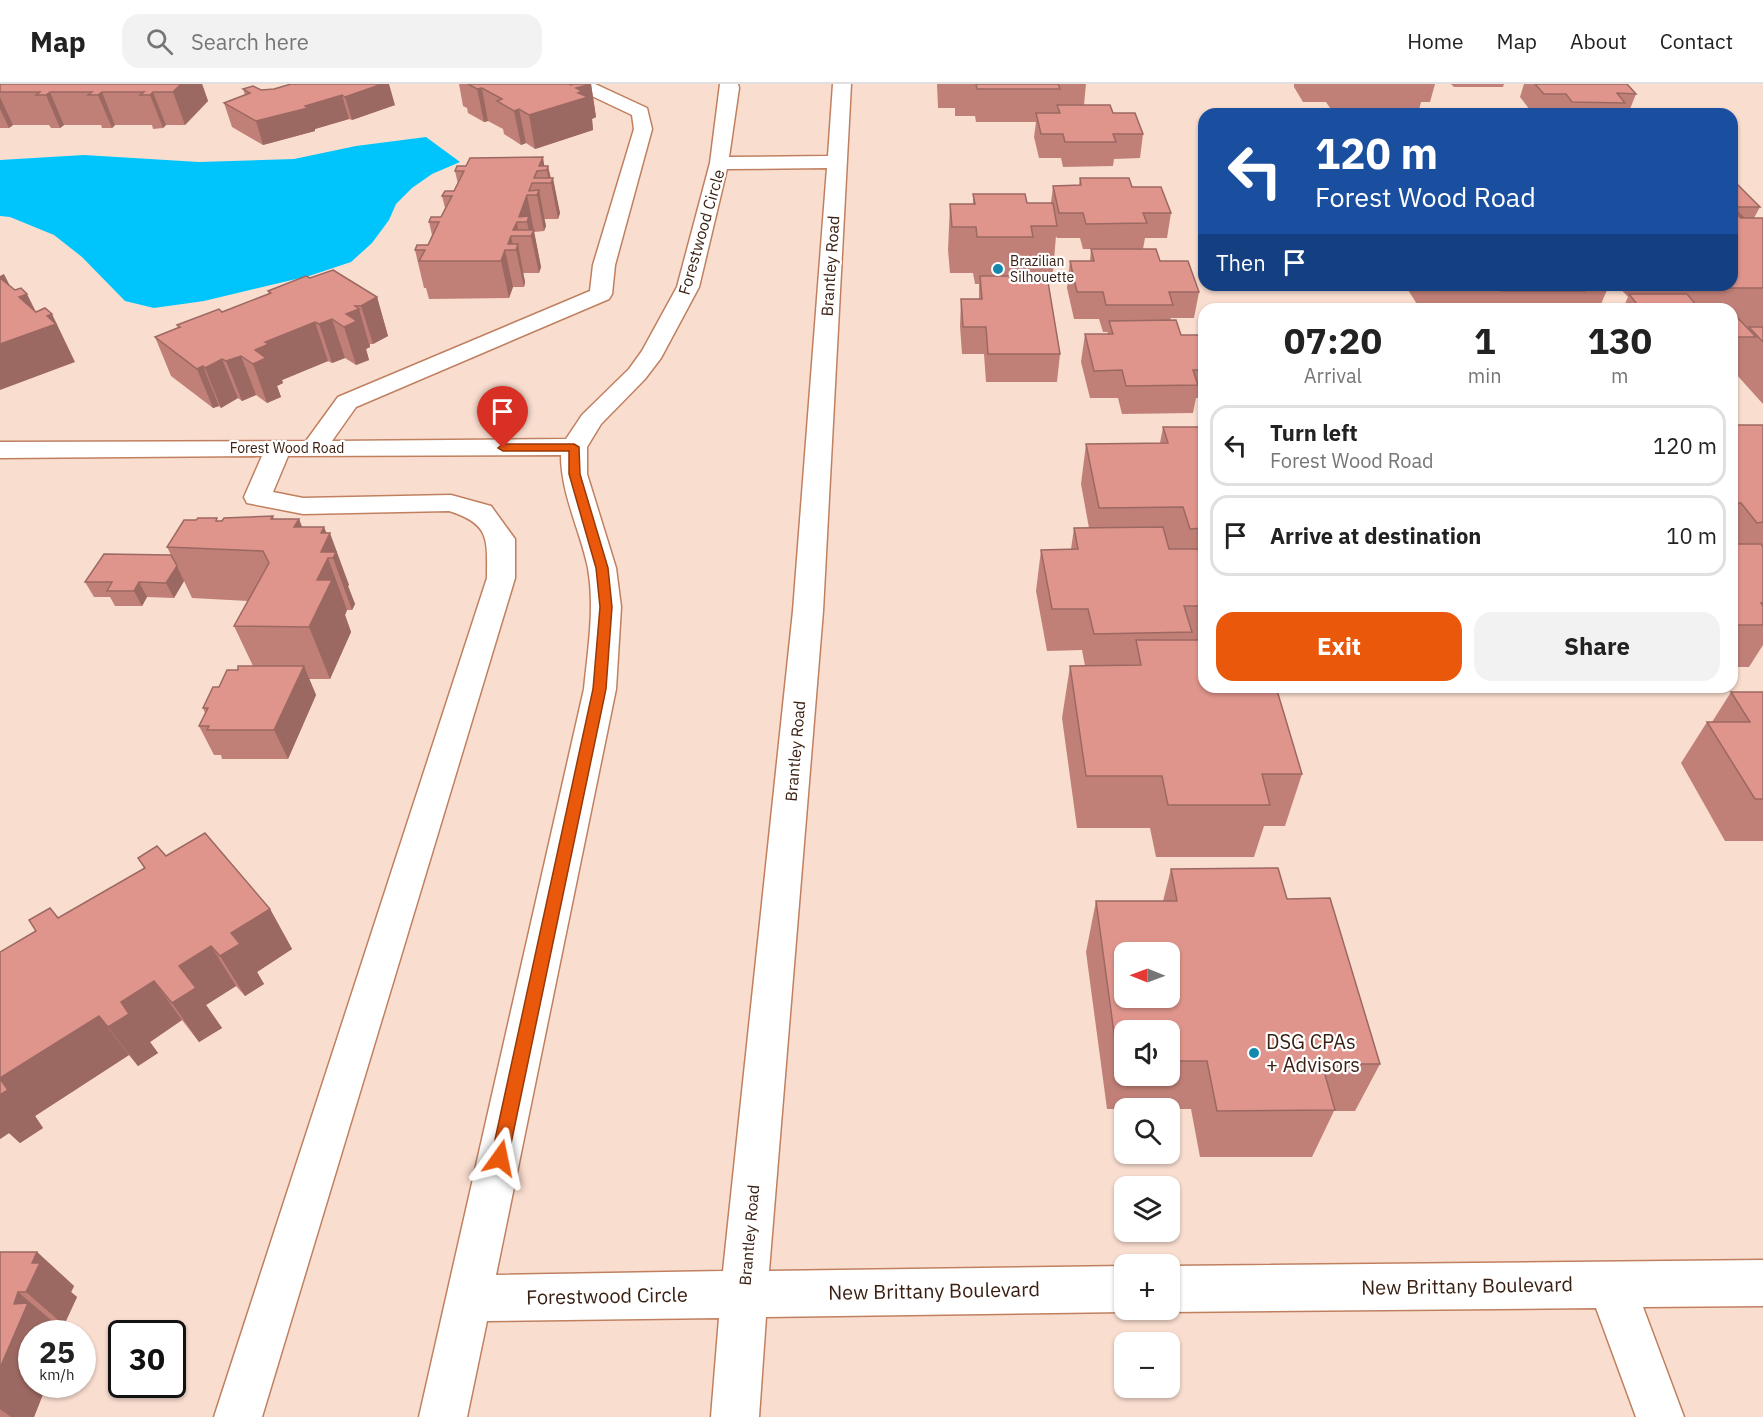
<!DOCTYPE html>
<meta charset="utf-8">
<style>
body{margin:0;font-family:"IBM Plex Sans",sans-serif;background:#f2f2f2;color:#222;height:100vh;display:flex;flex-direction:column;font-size:22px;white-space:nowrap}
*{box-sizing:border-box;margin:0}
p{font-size:20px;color:#767676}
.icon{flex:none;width:33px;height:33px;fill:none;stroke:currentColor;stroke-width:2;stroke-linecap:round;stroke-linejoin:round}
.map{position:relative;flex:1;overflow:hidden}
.sheet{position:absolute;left:1198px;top:219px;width:540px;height:390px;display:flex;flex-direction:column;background:#fff;border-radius:18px;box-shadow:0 2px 4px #0004}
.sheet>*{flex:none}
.top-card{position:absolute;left:1198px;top:24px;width:540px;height:183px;border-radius:18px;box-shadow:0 2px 4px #0004;background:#1a4fa0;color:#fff;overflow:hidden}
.needle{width:39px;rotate:271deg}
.buttons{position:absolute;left:1114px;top:858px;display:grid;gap:12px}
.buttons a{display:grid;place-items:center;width:66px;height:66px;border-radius:12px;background:#fff;box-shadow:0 2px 4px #0004;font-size:30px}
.speed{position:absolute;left:18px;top:1236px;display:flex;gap:12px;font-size:30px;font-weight:700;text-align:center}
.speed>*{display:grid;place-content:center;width:78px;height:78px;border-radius:50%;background:#fff;box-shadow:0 2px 4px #0004;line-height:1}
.speed small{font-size:15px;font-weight:400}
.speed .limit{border:3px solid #111;border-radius:9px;background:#fff;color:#111}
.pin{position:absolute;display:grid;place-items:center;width:51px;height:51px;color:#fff;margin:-62px -26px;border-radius:50% 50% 50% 0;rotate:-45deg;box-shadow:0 0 6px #0007}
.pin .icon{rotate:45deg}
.me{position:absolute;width:66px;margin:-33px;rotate:12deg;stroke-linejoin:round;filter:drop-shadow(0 0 4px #0008)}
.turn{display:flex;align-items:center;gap:21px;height:126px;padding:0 18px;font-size:27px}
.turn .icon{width:78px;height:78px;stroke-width:2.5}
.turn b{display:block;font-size:42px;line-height:51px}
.then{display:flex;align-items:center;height:57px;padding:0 18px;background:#0003;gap:12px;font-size:22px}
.eta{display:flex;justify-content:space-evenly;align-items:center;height:102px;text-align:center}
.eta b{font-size:36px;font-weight:800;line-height:42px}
.primary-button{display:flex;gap:12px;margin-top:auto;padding:12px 18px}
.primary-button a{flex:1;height:69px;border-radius:18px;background:#ea580c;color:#fff;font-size:24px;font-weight:800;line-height:69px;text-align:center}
.primary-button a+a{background:#f2f2f2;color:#222}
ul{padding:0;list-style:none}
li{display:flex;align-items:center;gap:18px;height:81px;margin:0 12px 9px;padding:0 6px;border:3px solid #e0e0e0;border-radius:18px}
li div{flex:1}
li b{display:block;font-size:22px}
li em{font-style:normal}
header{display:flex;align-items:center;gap:36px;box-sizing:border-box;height:84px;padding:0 30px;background:#fff;border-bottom:2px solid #e0e0e0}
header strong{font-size:28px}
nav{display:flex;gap:33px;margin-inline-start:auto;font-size:21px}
.search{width:420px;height:54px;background:#f2f2f2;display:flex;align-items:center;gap:15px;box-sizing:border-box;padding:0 21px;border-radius:18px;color:#767676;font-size:22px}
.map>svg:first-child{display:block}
.water{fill:#00c5fc}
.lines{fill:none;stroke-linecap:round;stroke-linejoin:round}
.minor-casing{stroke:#c08060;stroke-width:3}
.minor{fill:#fff;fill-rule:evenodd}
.wall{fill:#c08078;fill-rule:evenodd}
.shaded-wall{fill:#9c6862}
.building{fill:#df958c;stroke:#9c6862;stroke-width:1.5;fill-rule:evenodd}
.route{fill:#ea580c;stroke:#983908;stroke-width:1.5}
.poi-dot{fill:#1488ad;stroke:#fff;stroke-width:2}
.labels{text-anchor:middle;stroke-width:4.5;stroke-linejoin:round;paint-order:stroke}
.far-poi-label{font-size:14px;fill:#3a2013;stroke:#fff;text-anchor:start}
.far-street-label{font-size:14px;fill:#3a2013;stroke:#fff}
.street-label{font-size:16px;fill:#3a2013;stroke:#fff}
.near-poi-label{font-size:20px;fill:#3a2013;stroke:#fff;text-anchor:start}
.near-street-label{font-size:20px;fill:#3a2013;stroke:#fff}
</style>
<header>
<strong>Map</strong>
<div class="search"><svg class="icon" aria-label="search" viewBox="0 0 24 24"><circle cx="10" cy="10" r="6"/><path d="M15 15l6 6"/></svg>Search here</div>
<nav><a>Home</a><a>Map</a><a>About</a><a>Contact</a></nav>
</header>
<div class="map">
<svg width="1763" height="1333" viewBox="0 0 1763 1333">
<rect width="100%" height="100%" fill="#f9ddcf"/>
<polygon class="water" points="426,53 460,78 432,90 412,104 396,120 389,136 372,159 351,178 309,192 204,217 154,224 125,217 82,173 54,151 10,133 0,132 0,76 84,71 199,78 294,75 356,62"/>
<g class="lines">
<defs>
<g id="minor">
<path d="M572,0H595L647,24L652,45L615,181L612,210L609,215L356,323L332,357L566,355L582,331L629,285L642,267L677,203L710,79L720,0H738L739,4L729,73L828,72L833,0H851L823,527L769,1187L1125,1182V1226H1131L1125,1228L766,1233L759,1333H711L719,1234L487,1237L467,1333H419L584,605C588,565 595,524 588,484C580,446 561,410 561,371L288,372L273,408L303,414L451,411L491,422L515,455V494L262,1333H214L487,494C487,456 491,440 449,427L303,430L247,419L244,413L262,372L0,374V358L306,357L338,313L590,207L593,181L634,45L632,31L575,4ZM827,84L793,527L723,1187L496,1191L616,605L621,523L616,484L587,390V363L601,340L645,295L661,274L699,203L727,85Z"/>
<polygon points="1763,1176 1763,1222 1643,1223 1684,1333 1636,1333 1596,1224 1170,1228 1164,1226 1170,1226 1170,1182"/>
</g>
</defs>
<use href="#minor" class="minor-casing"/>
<use href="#minor" class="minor"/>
</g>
<g class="wall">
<polygon points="0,0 202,0 208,17 185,41 166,41 163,44 153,45 152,41 115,41 112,44 102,44 101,41 64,41 60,44 51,44 49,41 13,41 9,44 0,44"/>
<polygon points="291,0 395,21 352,36 349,35 315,45 315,47 263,61 232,43 224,19 245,11 243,5 261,6 274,5"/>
<polygon points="459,0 569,0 571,1 591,0 596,33 592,35 593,46 535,65 526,59 521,61 504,50 503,45 488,37 484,38 468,29 467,24 463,22"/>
<polygon points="937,0 1086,0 1084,21 1113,29 1143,50 1140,74 1114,75 1113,82 1063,83 1061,74 1039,74 1034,53 1036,38 976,38 975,32 955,32 955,24 938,24"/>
<polygon points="1294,0 1435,0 1430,18 1421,18 1418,30 1381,30 1379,28 1370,28 1369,30 1334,30 1326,18 1303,18 1294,3"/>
<polygon points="1451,0 1504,0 1503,3 1454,3"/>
<polygon points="1524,0 1627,0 1636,10 1628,30 1533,30 1520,13"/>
<polygon points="548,82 560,129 558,135 544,135 546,142 544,147 534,148 541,183 539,189 523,189 525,198 524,203 513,203 509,214 429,215 426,204 424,204 415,166 428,161 432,151 429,138 441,133 445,124 442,112 454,107 458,100 455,87"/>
<polygon points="1080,94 1132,103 1171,129 1167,154 1145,154 1143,165 1083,165 1080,154 1057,154 1056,152 1053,188 1030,188 1030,192 1060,270 1057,298 986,298 984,270 962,270 960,242 961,215 979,215 979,200 975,200 973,189 950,189 948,166 950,120 973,120 973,110 1027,119 1051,119 1053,102 1079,101"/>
<polygon points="1732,97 1760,123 1754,134 1763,134 1763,320 1736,290 1732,297 1732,225 1611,225 1611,224 1623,224 1628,213 1617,201 1732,201"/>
<polygon points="1091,165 1160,177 1199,208 1194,234 1171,234 1170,236 1181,251 1204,251 1204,314 1196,314 1193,329 1122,330 1118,314 1090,314 1081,278 1085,250 1107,250 1108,248 1103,248 1099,235 1074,235 1067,204 1070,177 1090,177"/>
<polygon points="310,194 377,213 388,252 373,260 370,260 370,263 366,265 369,276 356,281 345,274 332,279 328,277 282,296 283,299 277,302 281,313 267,319 256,311 242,317 238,314 221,324 219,322 213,324 171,292 155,253 178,244 177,241 222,228 269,210 268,207"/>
<polygon points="1405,201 1609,201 1599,225 1420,225"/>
<polygon points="1732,341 1763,341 1763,561 1749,583 1732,583"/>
<polygon points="1163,343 1204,343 1204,603 1302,690 1285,742 1264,742 1254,773 1156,773 1150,744 1077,744 1062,634 1070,582 1085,582 1082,566 1047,567 1036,507 1041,466 1071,465 1074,444 1089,444 1081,400 1086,360 1160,359"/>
<polygon points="273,432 274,435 299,435 302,443 324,443 349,501 348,502 355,520 352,526 347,526 345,531 351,548 330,595 309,595 316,611 288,675 222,675 221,671 214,671 199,642 205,629 203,624 219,603 238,586 253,582 234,542 248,517 192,514 184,497 174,514 147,513 142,522 115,522 110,513 94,513 85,498 171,471 167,463 218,437"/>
<polygon points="1731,608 1763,608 1763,757 1725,757 1681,679 1707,638 1712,638"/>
<polygon points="166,772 270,825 292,865 257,888 264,900 245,912 236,902 206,921 222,944 199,958 182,936 150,958 158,969 138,982 129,971 35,1032 43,1044 20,1059 9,1049 0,1055 0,868 144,784 138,774"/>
<path d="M1171,785L1287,815L1380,980L1355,1027H1334L1312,1073H1200L1191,1025H1107L1086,868L1096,817H1163ZM1125,946H1170V992H1125Z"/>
<polygon points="0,1168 37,1168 74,1202 71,1208 77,1213 64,1241 57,1241 56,1243 63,1250 32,1250 32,1300 47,1300 34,1333 0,1333"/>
</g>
<g class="shaded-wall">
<polygon points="181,0 202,0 208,17 185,41 173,8"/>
<polygon points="382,0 389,0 395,21 352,36 345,13"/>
<polygon points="591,0 596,33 592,35 593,46 535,65 529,31 576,4"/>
<polygon points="482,4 488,37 484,38 477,5"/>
<polygon points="50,8 64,41 60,44 46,11"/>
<polygon points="102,8 115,41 112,44 98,11"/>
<polygon points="153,8 166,41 163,44 150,11"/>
<polygon points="342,11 349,35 315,45 315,47 263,61 256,37"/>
<polygon points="0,13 13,41 9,44 0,25"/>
<polygon points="519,25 526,59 521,61 514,27"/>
<polygon points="543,73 545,86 539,82"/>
<polygon points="548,82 551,99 549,99 547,86"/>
<polygon points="553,94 560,129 558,135 551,99"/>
<polygon points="539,106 546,142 544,147 537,111"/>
<polygon points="527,111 541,183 539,189 531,152 530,152 527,138 519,133"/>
<polygon points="517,138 519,152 513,146"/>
<polygon points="511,152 514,166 508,160"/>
<polygon points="518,160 525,198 524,203 516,166"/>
<polygon points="505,166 513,203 509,214 501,177"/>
<polygon points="4,190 23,228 0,196 0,192"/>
<polygon points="27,210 44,244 47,232 52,230 75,278 0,306 0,260 19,213"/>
<polygon points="377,213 388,252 373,260 361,222"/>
<polygon points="359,225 370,263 366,265 369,276 356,281 344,243 346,230"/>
<polygon points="332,235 345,274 332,279 319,240"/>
<polygon points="315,238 328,277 282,296 283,299 277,302 281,313 267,319 253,280 255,266 265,258"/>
<polygon points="241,272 256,311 242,317 226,277"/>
<polygon points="222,275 238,314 221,324 205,284"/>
<polygon points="203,282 219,322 213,324 197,285"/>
<polygon points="299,435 318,486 294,443"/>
<polygon points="324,443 328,454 330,449 349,501 348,502 355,520 352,526 333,474 328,474 347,526 345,531 351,548 330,595 309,543 321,468 321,449"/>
<polygon points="177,482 184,497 174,514 166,499"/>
<polygon points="139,498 147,513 142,522 134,507"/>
<polygon points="304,582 316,611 288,675 274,646"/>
<polygon points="270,825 292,865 257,888 264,900 245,912 220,872 231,849"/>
<polygon points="211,862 236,902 206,921 222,944 199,958 172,919 179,882"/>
<polygon points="154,897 182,936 150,958 158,969 138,982 108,943 121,918"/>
<polygon points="99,932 129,971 35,1032 43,1044 20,1059 9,1049 0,1055 0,994"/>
<polygon points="37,1168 74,1202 71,1208 77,1213 64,1241 26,1208 32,1179"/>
<polygon points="18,1208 57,1241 56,1243 63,1250 32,1250 32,1300 47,1300 34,1333 11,1333 0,1325 0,1284 14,1220"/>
</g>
<g class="building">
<polygon points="0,0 181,0 173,8 153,8 150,11 140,11 144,8 102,8 98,11 88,11 92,8 50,8 46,11 36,11 40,8 0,8"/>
<polygon points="291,0 382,0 345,13 342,11 305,22 308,24 256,37 224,19 250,9 243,5 253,2 261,6 274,5"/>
<polygon points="468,0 569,0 571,1 574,0 591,0 576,4 582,7 578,9 588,13 529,31 519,25 514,27 497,17 502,15 482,4 477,5"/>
<polygon points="976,0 1058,0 1060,5 977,5"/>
<polygon points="1535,0 1627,0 1636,10 1617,9 1625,19 1572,18 1566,10 1544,10"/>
<polygon points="1057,21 1110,21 1113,29 1135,29 1143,50 1113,50 1116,58 1065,58 1063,50 1041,50 1036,29 1060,29"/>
<polygon points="543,73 539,82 548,82 547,86 537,87 534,94 553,94 551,99 532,99 529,107 539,106 537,111 527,111 519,133 529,132 527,138 517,138 513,146 534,146 531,152 511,152 508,160 518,160 516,166 505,166 501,177 419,177 425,166 415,166 417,161 428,161 439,138 429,138 431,133 441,133 452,112 442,112 445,107 454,107 464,87 455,87 457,82 466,82 470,74"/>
<polygon points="1080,94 1129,94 1132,103 1161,103 1171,129 1143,129 1147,139 1086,140 1083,129 1059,129 1053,102 1081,101"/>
<polygon points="1732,97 1734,97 1760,123 1732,123"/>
<polygon points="973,110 1025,110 1027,119 1053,119 1057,142 1031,142 1033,153 977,153 976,143 952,143 950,120 975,120"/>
<polygon points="1732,123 1743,133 1740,133 1734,127 1732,127"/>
<polygon points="1732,127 1734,127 1741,134 1763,134 1763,204 1728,204 1725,201 1732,201"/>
<polygon points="1091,165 1156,165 1160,177 1188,177 1199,208 1169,208 1173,221 1106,221 1103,208 1077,208 1070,177 1094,177"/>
<polygon points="333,186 377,213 361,222 355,222 359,225 346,230 357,237 344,243 332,235 319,240 315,238 265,258 269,260 255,266 266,274 253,280 241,272 226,277 222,275 205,284 203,282 197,285 155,253 180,243 177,241 219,225 222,228 271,209 268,207 306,192 310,194"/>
<polygon points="980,192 1047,192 1060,270 988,270 986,243 963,243 961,215 982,215"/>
<polygon points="0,194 15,206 21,204 27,210 19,213 36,228 45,224 52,230 47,232 56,240 0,260"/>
<polygon points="1497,201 1579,201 1584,207 1501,207"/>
<polygon points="1629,210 1687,210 1698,223 1728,223 1730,225 1613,225 1611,224 1640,224"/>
<polygon points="1732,228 1756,253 1732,253"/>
<polygon points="1176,236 1181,251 1204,251 1204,286 1193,286 1198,301 1126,302 1122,286 1094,287 1085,250 1113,250 1109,237"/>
<polygon points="1749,243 1763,243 1763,258"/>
<polygon points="1732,341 1763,341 1763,438 1757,439 1741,419 1732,419"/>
<polygon points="1163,343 1204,343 1204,444 1190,445 1183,423 1099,424 1086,360 1168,359"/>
<polygon points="273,432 271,435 299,435 294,443 324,443 321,449 330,449 321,468 336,468 333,474 328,474 317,496 332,496 309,543 234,542 269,479 263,467 167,463 184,436 196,436 198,434 217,434 216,437 222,437 224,434"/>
<polygon points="1163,443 1169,465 1203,465 1204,470 1204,522 1184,522 1192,548 1094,550 1088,525 1052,525 1041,466 1078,465 1074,444"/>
<polygon points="1732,460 1761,460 1763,463 1763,519 1761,519 1763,522 1763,541 1732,541"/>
<polygon points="104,470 171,471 177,482 166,499 139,498 134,507 107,507 112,498 85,498"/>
<polygon points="1136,556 1204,556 1204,603 1276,603 1302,690 1262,690 1270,721 1168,721 1162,692 1086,692 1070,582 1141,581"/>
<polygon points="238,582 304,582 274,646 207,646 209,642 199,642 208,624 203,624 213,603 219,603 227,586 238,586"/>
<polygon points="1731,608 1763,608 1763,715 1755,715 1707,638 1750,638"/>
<polygon points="205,749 270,825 231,849 240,860 220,872 211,862 179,882 196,904 172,919 154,897 121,918 129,930 108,943 99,932 0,994 0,868 36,847 29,836 50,824 58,834 145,784 138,774 157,762 166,772"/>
<path d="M1278,784L1287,815L1330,814L1380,980H1322L1335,1026L1217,1027L1207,977H1170V946H1125V977L1118,978L1096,817H1177L1171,785ZM1125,868H1170V914H1125Z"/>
<polygon points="0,995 8,1006 0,1011"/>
<polygon points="0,1168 37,1168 32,1179 40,1179 26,1208 18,1208 14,1220 28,1219 0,1284"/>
</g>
<polygon class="route" points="574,360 579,363 580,390 608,484 612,523 606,605 508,1074 506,1079 500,1082 493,1079 491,1074 593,605 600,523 596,484 569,390 569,367 503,367 498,364 503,360"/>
<g class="poi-dot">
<circle cx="998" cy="185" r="6"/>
<circle cx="1254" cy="969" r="6"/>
</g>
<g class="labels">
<g class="far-poi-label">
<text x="1010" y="182">Brazilian<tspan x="1010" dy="16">Silhouette</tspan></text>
</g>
<g class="far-street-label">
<text x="287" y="369">Forest Wood Road</text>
</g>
<g class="street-label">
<text transform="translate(701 148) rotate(-74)" y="6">Forestwood Circle</text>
<text transform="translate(830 182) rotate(-86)" y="6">Brantley Road</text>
<text transform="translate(795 667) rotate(-85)" y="6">Brantley Road</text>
<text transform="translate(749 1151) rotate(-85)" y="6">Brantley Road</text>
</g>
<g class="near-poi-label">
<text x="1266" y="965">DSG CPAs<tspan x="1266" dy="23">+ Advisors</tspan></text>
</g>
<g class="near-street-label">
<text transform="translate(1467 1202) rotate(-1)" y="7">New Brittany Boulevard</text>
<text transform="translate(934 1207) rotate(-1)" y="7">New Brittany Boulevard</text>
<text transform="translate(607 1212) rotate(-1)" y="7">Forestwood Circle</text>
</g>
</g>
</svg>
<div class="buttons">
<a><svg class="needle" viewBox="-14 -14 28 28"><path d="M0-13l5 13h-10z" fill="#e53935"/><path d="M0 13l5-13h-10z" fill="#767676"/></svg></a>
<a><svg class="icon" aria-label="sound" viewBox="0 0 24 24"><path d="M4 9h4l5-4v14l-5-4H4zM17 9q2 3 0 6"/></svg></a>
<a><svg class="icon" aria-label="search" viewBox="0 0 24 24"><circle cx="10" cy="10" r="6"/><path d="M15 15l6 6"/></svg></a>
<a><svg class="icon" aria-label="layers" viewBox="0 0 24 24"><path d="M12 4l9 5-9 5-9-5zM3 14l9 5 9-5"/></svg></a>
<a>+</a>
<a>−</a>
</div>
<div class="speed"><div>25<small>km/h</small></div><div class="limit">30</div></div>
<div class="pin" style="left:503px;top:364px;background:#d93025"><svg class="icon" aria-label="arrive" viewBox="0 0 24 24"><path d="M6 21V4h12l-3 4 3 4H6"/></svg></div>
<svg class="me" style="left:500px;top:1074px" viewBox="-20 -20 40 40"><path d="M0-17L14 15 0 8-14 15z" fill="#ea580c" stroke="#fff" stroke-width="4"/></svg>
<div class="top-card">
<div class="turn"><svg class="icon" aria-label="left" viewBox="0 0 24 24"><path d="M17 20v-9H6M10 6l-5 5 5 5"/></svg><div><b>120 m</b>Forest Wood Road</div></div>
<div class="then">Then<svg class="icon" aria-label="arrive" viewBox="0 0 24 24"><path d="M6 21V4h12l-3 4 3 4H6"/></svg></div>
</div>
<section class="sheet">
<div class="eta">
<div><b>07:20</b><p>Arrival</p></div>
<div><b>1</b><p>min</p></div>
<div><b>130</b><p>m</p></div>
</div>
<ul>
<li><svg class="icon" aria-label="left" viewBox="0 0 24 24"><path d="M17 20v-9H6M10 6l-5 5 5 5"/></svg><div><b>Turn left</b><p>Forest Wood Road</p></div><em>120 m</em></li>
<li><svg class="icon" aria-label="arrive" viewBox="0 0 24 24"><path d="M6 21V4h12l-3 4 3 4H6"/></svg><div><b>Arrive at destination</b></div><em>10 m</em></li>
</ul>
<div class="primary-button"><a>Exit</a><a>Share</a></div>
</section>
</div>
